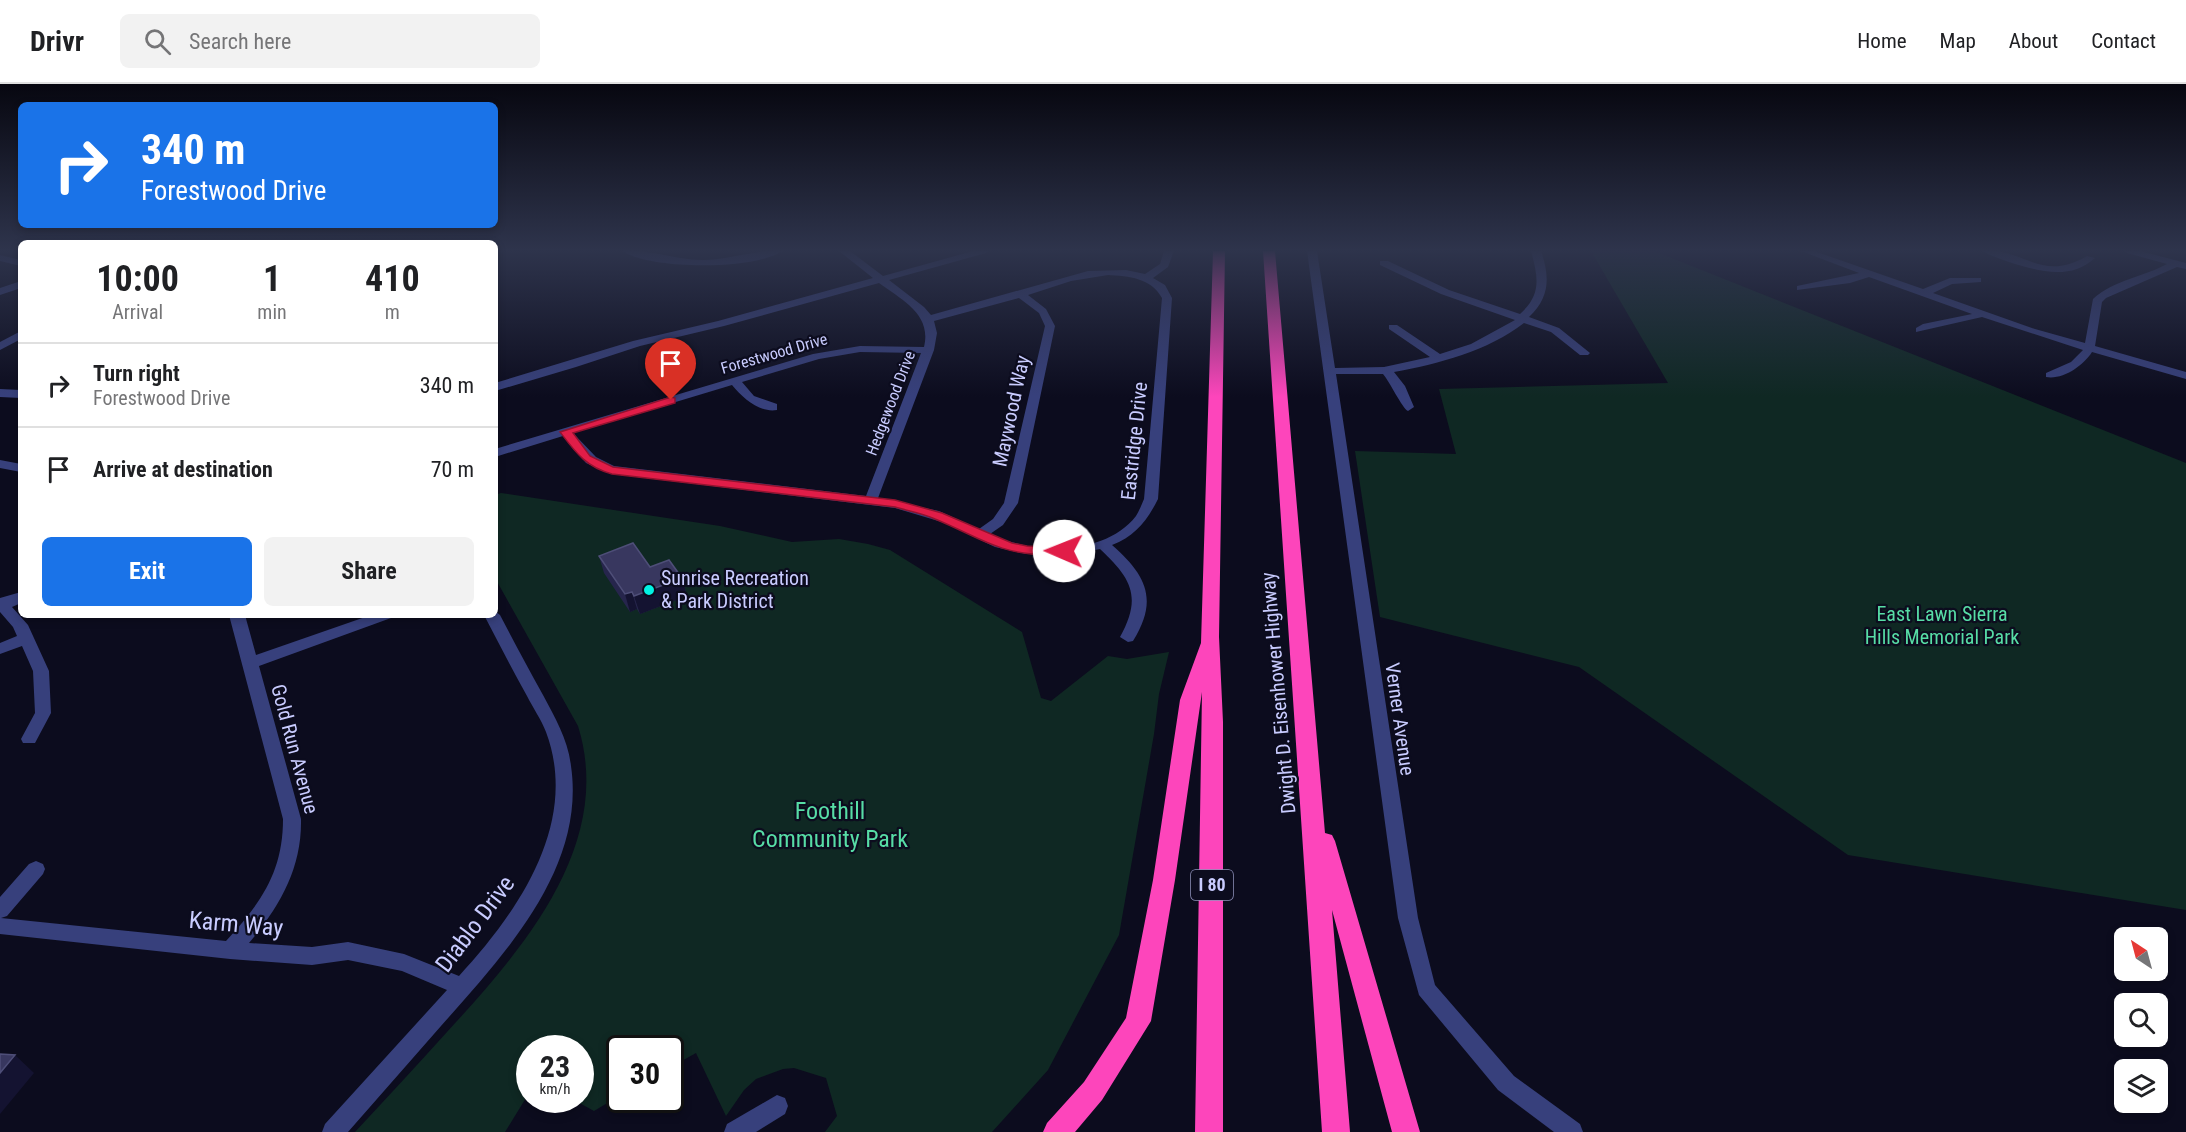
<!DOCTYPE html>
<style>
body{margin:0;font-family:"Roboto Condensed",sans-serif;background:#f2f2f2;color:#202124;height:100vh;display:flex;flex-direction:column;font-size:22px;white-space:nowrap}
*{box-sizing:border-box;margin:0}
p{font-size:20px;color:#757577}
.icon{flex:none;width:33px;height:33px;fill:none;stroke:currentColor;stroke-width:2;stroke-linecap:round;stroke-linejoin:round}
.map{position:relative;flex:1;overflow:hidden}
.details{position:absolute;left:18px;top:156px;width:480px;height:378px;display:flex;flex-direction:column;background:#fff;border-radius:9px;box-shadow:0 3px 9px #0003}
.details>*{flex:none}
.banner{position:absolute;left:18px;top:18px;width:480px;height:126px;border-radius:9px;box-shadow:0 3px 9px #0003;background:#1a73e8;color:#fff;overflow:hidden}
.needle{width:39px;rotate:324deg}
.tools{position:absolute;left:2114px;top:843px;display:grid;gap:12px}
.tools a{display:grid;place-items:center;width:54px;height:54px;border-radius:9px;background:#fff;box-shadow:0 3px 9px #0003;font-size:30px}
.speed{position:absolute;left:516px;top:951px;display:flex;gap:12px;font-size:30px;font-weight:700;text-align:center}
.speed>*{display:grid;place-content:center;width:78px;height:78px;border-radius:50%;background:#fff;box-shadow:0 3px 9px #0003;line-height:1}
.speed small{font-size:15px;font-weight:400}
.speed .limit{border:3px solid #111;border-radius:9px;background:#fff;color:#111}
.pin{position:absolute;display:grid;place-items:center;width:51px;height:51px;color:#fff;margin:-62px -26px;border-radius:50% 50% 50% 0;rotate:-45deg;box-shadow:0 0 6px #0007}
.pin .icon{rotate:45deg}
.me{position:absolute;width:66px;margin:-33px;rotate:271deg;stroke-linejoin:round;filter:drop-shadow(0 0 4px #0008)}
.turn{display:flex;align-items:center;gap:21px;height:126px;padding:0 24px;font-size:27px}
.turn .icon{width:78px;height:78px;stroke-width:2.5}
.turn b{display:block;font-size:42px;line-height:51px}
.eta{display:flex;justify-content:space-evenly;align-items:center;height:102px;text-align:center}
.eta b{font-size:36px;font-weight:700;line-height:42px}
.primary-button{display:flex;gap:12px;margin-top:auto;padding:12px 24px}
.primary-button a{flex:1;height:69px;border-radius:9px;background:#1a73e8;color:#fff;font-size:24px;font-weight:700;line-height:69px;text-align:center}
.primary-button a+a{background:#f2f2f2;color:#202124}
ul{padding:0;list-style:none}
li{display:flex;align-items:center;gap:18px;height:84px;padding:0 24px;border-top:2px solid #e0e0e0}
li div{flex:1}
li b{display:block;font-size:22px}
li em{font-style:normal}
header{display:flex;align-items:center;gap:36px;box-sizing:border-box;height:84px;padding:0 30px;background:#fff;border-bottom:2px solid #e0e0e0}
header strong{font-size:28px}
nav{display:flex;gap:33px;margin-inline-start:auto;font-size:21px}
.search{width:420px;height:54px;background:#f2f2f2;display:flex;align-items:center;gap:15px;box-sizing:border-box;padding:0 21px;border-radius:9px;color:#757577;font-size:22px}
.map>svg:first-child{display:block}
.green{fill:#0f2823}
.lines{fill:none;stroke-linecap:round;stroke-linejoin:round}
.minor{fill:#37407c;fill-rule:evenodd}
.highway{fill:#fd45bb;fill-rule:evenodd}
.wall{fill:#26254c}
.shaded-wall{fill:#141331}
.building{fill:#38375f;stroke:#4e4e78;stroke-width:1.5}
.route{fill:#e11d48;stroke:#92132f;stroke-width:1.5}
.poi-dot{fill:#02f2e3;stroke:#0c0c1e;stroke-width:2}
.labels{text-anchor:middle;stroke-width:4.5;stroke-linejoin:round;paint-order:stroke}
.far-street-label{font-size:16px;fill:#c9ccff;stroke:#0c0c1e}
.shield{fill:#0c0c1e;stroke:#9092bc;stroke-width:1.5}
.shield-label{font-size:18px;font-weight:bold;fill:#c9ccff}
.street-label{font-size:20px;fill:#c9ccff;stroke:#0c0c1e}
.poi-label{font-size:20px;fill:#c9ccff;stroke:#0c0c1e;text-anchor:start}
.park-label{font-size:20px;fill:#57dda6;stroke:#0c0c1e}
.near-park-label{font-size:24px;fill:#57dda6;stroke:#0c0c1e}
.near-street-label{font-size:24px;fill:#c9ccff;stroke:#0c0c1e}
</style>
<header>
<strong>Drivr</strong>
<div class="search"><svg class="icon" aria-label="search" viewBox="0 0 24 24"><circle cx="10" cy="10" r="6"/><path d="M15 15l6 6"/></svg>Search here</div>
<nav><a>Home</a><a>Map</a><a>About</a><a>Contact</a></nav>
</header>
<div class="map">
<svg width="2186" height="1048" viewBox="0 0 2186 1048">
<rect width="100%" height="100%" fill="#0c0c1e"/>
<g class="green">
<polygon points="1591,167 1654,167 2186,379 2186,826 1848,771 1579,583 1380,533 1355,367 1456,370 1439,305 1668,299"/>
<path d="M501,409L720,442L792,458L839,455L868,460L890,466L1022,548L1041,614L1051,617L1108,572L1127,575L1169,568L1159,610L1154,650L1119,851L1048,986L992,1048H825L837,1032L826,994L794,984L783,985L756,995L744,1006L726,1032L696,969L671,983L670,964H620L619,1012L594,1027L574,1016H580V964H530L529,1009L505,1048H355C386,1015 417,981 447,948C522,866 615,761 578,642L495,494V411Z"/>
</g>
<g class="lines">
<g class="minor">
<polygon points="495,167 502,167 495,170"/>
<path d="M623,167C649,165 676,176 703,176C729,176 756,165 782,167C756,186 649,186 623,167Z"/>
<path d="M839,167H850L883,192L973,167H988L986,169L889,196L924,223L931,231L1088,187L1126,186L1145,190L1160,180L1164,167H1174L1168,183L1153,194L1165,201L1172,214L1158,415C1147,437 1135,452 1112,461C1146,491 1159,515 1133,557L1128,558L1120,553C1142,513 1132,495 1100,465L1069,471L1026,470L995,463L945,439L895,424L612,390L586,379L563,352L495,373V365L813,270L860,262L924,263C932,230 902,216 879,199L724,242L640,262L576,283L495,307V299L633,257L718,237L873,194ZM1108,191C1129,192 1151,194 1162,214L1144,415C1142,420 1139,427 1136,432C1104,473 1032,470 990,450L1003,441L1018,419L1055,242L1046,225L1028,211L1071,197ZM1019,214L1039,229L1045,242L1004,419L993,435L979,445L939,427L878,414L934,266L937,249L934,237ZM860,268L921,269L866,412L614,382L596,373L573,349L732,301C743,314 759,329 777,326V320L754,312L742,298L819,275Z"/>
<path d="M1307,167H1317L1335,284L1384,283L1430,273L1389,245V241H1397L1440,270L1471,260L1515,236L1441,210L1380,181V177H1388L1449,206L1520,230C1542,210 1538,193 1531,167H1541C1550,193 1550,213 1529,233L1559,244L1590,269L1588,271H1580L1551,248L1524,239C1488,267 1438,280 1394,288L1405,302L1414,323L1408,327C1402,324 1390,298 1383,290H1336L1418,834L1435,901L1514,992L1580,1040L1583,1048H1554L1498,1006L1419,911L1398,834Z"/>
<path d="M1801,167H1814L1923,205L1950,194H1981V198L1952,200L1933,209L2035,245L2085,259L2093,215C2114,196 2143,193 2167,180L2127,169L2125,167H2140L2186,179V185L2177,183L2106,214L2102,218L2095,262L2186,288V295L2092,268C2083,282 2063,296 2046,293V289L2071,278L2083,266L1982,233L1916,248V244L1923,240L1972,230L1869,193L1850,199L1797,206V202L1859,189Z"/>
<path d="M1983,167C2025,164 2041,199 2087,172L2095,174C2070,197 2038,187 2009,178C2001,175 1990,172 1983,167Z"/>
<polygon points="0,171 21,176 21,182 0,177"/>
<polygon points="21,197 21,204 0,211 0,204"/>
<polygon points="21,247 21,255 0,266 0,258"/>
<polygon points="0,305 21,306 21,314 0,313"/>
<polygon points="0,376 21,380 21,388 0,384"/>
<polygon points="21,508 21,519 12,523 28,541 49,587 51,629 35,659 23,659 21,655 35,629 33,587 22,562 0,570 0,559 17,552 13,543 0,528 0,514"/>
<path d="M495,527L500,531C514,558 528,584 543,611C555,634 568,655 571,682C586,785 503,872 441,942C410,977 379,1013 348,1048H322L325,1040L447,906L402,887L348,876L312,881L230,875L0,850V813L29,780L36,777L43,780L45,785L43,790L7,832L1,834L226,857C261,819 283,788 283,735L229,531H245L256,571L371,531H394L391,534L259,582L301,735C302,784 280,822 249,859L312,863L348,858L404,870L459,892C518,828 580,739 546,648C541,635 533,624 527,612C512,585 498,558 484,531H495Z"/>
<polygon points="777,1011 785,1014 788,1022 785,1030 756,1048 724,1048 727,1040"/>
</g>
<g class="highway">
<polygon points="1213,167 1225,167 1219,553 1223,638 1223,1048 1195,1048 1202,608 1175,796 1151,937 1102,1016 1075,1048 1043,1048 1047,1039 1084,998 1126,934 1153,796 1180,616 1201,559"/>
<polygon points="1263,167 1275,167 1325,749 1332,751 1335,757 1420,1048 1392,1048 1332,826 1350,1048 1322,1048"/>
</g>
</g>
<polygon class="wall" points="599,472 650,483 682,494 687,512 640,530 637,525 630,528 604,489"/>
<g class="shaded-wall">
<polygon points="682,494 687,512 640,530 634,512"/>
<polygon points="632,508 637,525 630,528 625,510"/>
<polygon points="15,971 34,989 0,1030 0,989"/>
</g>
<g class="building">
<polygon points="633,459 650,483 669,476 682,494 634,512 632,508 625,510 599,472"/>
<polygon points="0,970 15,971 0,989"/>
</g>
<linearGradient id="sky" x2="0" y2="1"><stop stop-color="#070710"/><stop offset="0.53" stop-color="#2e344c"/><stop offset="1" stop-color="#2e344c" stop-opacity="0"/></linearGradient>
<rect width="2186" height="313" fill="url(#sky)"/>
<path class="route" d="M671,313L675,314V319L573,349L590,372L613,383L895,416L942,429L1012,459L1027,462L1064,463L1070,467C1064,473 1056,471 1048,471C997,470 979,453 935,435C922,429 908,427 895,423L612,390C586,383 576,369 560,348Z"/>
<circle class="poi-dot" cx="649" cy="506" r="6"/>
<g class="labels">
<g class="far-street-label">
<text transform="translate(774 269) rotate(-16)" y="6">Forestwood Drive</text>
<text transform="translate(890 319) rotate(-69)" y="6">Hedgewood Drive</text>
</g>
<rect class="shield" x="1191" y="786" width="42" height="30" rx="4.5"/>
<g class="shield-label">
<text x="1212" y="807">I 80</text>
</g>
<g class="street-label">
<text transform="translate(1011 327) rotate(-78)" y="7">Maywood Way</text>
<text transform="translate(1134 357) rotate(-84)" y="7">Eastridge Drive</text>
<text transform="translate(1278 609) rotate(-95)" y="7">Dwight D. Eisenhower Highway</text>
<text transform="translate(1400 635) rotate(82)" y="7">Verner Avenue</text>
<text transform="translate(295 665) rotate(75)" y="7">Gold Run Avenue</text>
</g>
<g class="poi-label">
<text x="661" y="501">Sunrise Recreation<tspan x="661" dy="23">&amp; Park District</tspan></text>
</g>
<g class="park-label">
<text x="1942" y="537">East Lawn Sierra<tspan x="1942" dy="23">Hills Memorial Park</tspan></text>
</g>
<g class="near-park-label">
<text x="830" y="735">Foothill<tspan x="830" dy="28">Community Park</tspan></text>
</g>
<g class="near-street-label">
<text transform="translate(236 840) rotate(5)" y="8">Karm Way</text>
<text transform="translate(475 840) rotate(-53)" y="8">Diablo Drive</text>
</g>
</g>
</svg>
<div class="tools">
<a><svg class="needle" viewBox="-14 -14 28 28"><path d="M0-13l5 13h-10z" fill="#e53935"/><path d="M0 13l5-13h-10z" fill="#757577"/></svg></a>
<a><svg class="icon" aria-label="search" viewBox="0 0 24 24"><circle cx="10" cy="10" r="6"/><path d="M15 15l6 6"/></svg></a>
<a><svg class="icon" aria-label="layers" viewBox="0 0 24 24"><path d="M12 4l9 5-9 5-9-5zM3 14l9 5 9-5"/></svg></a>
</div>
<div class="speed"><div>23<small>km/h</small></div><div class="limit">30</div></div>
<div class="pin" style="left:671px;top:316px;background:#d93025"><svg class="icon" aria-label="arrive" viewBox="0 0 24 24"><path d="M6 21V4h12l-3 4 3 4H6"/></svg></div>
<svg class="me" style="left:1064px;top:467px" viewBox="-20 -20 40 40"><circle r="19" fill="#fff"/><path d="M0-13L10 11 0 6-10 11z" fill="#e11d48"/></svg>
<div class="banner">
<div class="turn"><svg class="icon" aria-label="right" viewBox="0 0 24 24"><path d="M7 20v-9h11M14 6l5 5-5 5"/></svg><div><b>340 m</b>Forestwood Drive</div></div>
</div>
<section class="details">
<div class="eta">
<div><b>10:00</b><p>Arrival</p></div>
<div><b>1</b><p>min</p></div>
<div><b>410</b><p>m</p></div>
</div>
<ul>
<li><svg class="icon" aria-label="right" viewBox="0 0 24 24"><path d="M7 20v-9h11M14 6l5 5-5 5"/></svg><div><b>Turn right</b><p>Forestwood Drive</p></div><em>340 m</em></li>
<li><svg class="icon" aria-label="arrive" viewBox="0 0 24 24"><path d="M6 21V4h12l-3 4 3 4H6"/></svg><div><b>Arrive at destination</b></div><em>70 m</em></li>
</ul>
<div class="primary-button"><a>Exit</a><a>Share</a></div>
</section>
</div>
